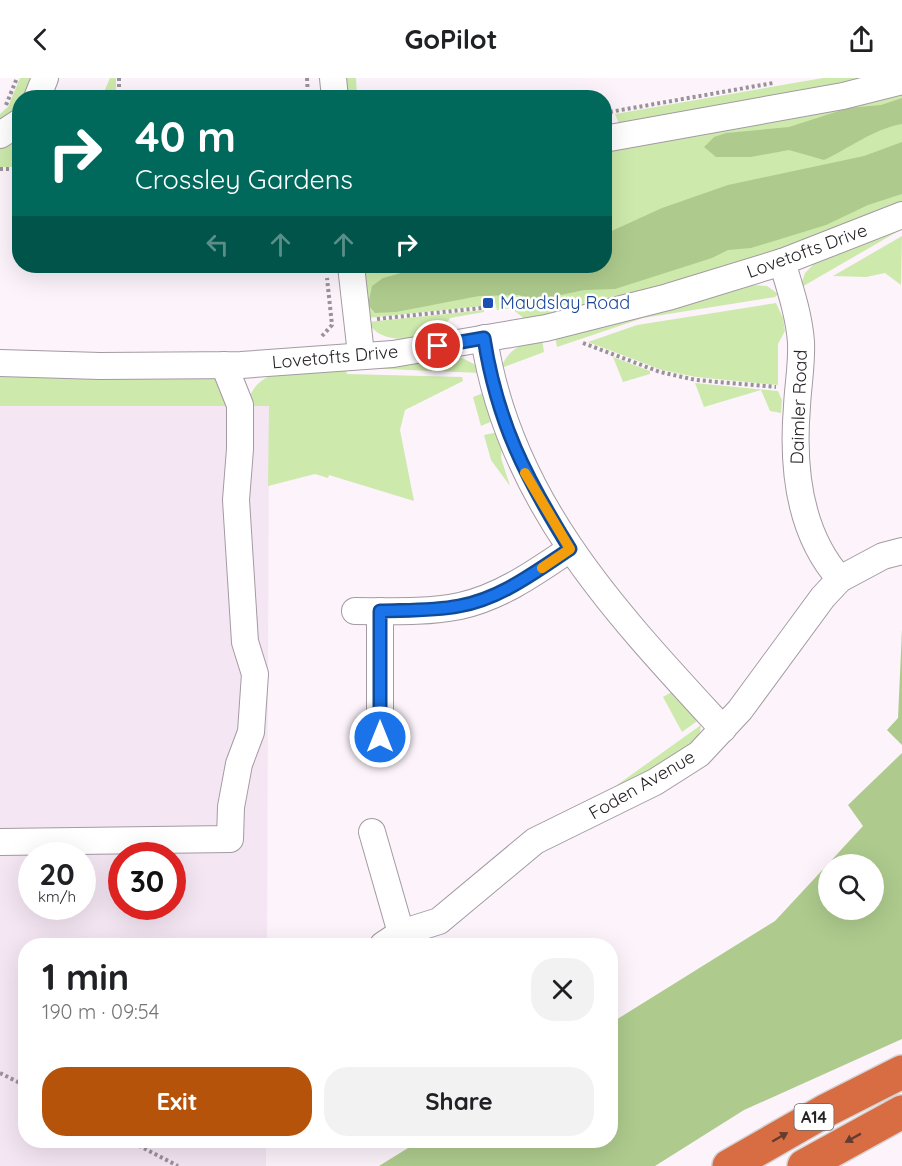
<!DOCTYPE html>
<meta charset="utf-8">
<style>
body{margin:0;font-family:Quicksand,sans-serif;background:#f2f2f2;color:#202124;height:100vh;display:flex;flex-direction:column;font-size:22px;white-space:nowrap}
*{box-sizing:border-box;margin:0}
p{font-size:20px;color:#757577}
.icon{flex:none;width:33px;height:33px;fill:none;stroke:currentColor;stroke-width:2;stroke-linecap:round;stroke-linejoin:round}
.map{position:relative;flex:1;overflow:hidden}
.drawer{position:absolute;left:18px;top:860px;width:600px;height:210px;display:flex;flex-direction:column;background:#fff;border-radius:24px;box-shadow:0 6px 24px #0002}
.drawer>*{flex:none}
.guide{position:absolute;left:12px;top:12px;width:600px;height:183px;border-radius:24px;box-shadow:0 6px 24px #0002;background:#00695c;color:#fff;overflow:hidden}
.fabs{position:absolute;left:818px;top:776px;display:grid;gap:12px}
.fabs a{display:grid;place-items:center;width:66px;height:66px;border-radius:50%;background:#fff;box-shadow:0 6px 24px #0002;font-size:30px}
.speed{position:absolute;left:18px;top:764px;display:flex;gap:12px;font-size:30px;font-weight:700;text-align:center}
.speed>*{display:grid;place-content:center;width:78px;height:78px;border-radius:50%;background:#fff;box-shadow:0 6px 24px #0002;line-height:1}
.speed small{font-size:15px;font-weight:400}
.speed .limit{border:9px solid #d22;background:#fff;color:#111}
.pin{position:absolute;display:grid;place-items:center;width:51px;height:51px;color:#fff;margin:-26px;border:3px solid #fff;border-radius:50%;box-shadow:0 2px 6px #0007}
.me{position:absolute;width:66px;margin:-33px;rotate:0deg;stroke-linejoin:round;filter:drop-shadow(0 0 4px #0008)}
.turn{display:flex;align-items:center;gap:21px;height:126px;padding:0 24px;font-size:27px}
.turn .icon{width:78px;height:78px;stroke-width:2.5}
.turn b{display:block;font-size:42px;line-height:51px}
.lanes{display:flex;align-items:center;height:57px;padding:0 24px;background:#0003;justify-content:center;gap:30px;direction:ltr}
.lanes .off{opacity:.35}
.round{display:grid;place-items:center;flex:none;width:63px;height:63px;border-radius:24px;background:#f2f2f2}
.headline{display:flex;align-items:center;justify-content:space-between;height:102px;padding:0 24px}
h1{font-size:36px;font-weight:800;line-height:45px}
.primary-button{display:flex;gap:12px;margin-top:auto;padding:12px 24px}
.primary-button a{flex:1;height:69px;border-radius:24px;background:#b45309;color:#fff;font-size:24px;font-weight:800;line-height:69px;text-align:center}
.primary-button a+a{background:#f2f2f2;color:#202124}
header{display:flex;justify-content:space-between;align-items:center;height:78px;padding:0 24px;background:#fff;font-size:27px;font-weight:800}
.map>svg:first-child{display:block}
.built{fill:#f5e6f4;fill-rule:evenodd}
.green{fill:#cdeaac}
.forest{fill:#aecb8d}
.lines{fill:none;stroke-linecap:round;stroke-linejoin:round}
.minor-casing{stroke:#a39aa2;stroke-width:28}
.highway-casing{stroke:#d4d3d3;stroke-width:36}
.path{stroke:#999298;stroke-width:4;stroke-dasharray:3 3;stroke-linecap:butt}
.minor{stroke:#fff;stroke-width:26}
.highway{stroke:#d86c42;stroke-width:33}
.oneway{fill:#643c2f}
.route-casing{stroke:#114b97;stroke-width:15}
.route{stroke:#1a73e8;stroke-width:10}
.slow{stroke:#f59e0b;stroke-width:10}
.transit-dot{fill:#1a4fb4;stroke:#fff;stroke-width:2}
.labels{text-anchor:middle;stroke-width:5;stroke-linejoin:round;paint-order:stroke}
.shield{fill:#fff;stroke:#676466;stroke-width:1.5}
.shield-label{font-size:16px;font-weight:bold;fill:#262225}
.street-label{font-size:18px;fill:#262225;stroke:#fff}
.transit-label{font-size:18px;fill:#164399;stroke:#fff;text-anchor:start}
</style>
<header><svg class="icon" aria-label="back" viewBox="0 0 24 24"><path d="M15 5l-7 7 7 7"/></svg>GoPilot<svg class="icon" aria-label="share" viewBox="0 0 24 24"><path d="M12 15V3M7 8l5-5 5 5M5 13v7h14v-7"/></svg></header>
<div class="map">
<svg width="902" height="1088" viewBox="0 0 902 1088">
<rect width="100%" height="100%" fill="#fcf3fb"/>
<path class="built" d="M269,327L267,867H26V1062H266V1088H0V328ZM32,777H82V828H32ZM122,777H172V828H122Z"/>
<g class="green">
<polygon points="20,0 37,0 28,19 20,20 19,33 0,49 0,36 8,29"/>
<polygon points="110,0 116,0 116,19 102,19"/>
<polygon points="341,0 356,0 357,19 342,19"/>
<polygon points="823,0 891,0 621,50 615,36"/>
<polygon points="902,11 902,125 891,129 777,173 647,215 526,242 511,230 497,232 494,221 482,223 482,228 367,240 359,188 604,188 605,69"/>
<polygon points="19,54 19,89 0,89 0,66"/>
<polygon points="902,149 902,151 800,210 805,195 816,184"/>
<polygon points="902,158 901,207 885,195 866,199 833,198"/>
<polygon points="752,207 767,208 778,216 775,219 643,240 557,269 555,258 643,238"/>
<polygon points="776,225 783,240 785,253 778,266 778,307 696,299 662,292 588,264 637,247"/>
<path d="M484,232V234L450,240L442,254C418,259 383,270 368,244Z"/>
<path d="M542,261L544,274L501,290C509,269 523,266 542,261Z"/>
<polygon points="458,278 476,287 481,295 362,290"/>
<polygon points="613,279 650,293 650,296 623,304"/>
<path d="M345,289L347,296L462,299L463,303L405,332L400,352L414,423L329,397L328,400L315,396L268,408L269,328H248C252,284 313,292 345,289Z"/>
<polygon points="206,297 218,300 230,328 0,328 0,299"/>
<polygon points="695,305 778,313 782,322 781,335 770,333 761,312 704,329"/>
<polygon points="486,314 495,342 481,348 473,319"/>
<polygon points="498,354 502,367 501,380 510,408 491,382 484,357"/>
<polygon points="675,612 700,641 682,654 663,619"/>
<polygon points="701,647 699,661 695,666 620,711 617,707"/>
</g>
<g class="forest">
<path d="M902,20V46C873,51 850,70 824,82L789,72L751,79H716L704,69L714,59L726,55L789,49L848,30L881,27Z"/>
<polygon points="902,64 902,116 868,127 826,147 751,170 728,172 712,180 615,211 584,212 533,223 519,217 479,218 396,234 375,235 368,227 372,208 383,200 426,188 604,188 605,156 662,130 728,107 864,78"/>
<polygon points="902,552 902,667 887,652 898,640"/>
<polygon points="902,675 902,961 744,1032 655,1088 379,1088 421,1062 610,1062 611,945 775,843 828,786 828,831 873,831 873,786 828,786 863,748 848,727"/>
</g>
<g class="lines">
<defs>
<g id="minor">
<polyline points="333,0 335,20"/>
<polyline points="37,20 45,0"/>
<polyline points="0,57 20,44"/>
<polyline points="604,61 843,18 902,3"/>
<path d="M782,184C790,210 799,237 801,264C802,286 798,307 797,328C792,389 798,454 840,501"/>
<polyline points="351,188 361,276"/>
<path d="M484,260C509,423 616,535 723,651"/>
<polyline points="0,285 100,288 241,287 393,276 546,250 668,219 782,184 902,137"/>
<path d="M355,533C389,533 426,535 460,528C501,519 536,494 570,471"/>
<polyline points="380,533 380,659"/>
<polyline points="372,754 401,855"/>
<polyline points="0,764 230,761 231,729 239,686 251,654 255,596 245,564 236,422 240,371 240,327 224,287"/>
<polyline points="383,867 401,855 439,843 535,763 655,704 699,676 740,632 823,519 840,501 883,478 902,473"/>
</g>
<g id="highway">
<polyline points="729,1088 825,1033 902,994"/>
<polyline points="804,1088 902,1034"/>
</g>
</defs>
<use href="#minor" class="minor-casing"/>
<use href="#highway" class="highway-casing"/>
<g class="path">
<polyline points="119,0 119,20"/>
<polyline points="307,0 308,20"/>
<polyline points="6,27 17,0"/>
<polyline points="604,35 773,5"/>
<polyline points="0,91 20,91"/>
<polyline points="377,241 491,229"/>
<polyline points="322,258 332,247 327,200"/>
<polyline points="583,265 660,294 696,302 776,309"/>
<polyline points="0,995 26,1008"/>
<polyline points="128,1062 178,1088"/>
</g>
<use href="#minor" class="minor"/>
<use href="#highway" class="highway"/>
</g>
<defs><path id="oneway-solid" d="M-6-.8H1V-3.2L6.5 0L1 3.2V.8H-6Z" transform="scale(1.5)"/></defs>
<g class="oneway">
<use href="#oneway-solid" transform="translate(780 1059) rotate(-30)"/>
<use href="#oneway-solid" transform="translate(853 1060) rotate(151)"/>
</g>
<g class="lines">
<defs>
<path id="route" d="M380,659V533C406,532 433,533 459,528C500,521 535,494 570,471C526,400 497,344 484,260L438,268"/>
</defs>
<use href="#route" class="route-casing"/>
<use href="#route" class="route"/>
<polyline class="slow" points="525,395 570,471 542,490"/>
</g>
<rect class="transit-dot" x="482" y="219" width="12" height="12" rx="3"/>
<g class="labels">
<rect class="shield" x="794.5" y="1026" width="39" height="26" rx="4.5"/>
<g class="shield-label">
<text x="814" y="1045">A14</text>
</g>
<g class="street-label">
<text transform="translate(807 173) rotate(-20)" y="6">Lovetofts Drive</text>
<text transform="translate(335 279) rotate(-5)" y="6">Lovetofts Drive</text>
<text transform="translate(799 329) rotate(-88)" y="6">Daimler Road</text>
<text transform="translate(642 707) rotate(-30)" y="6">Foden Avenue</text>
</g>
<g class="transit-label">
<text x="500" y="231">Maudslay Road</text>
</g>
</g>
</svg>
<div class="fabs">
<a><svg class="icon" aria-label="search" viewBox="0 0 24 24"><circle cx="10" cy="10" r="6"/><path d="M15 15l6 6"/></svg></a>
</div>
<div class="speed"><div>20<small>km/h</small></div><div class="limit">30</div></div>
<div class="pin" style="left:438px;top:268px;background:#d93025"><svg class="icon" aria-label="arrive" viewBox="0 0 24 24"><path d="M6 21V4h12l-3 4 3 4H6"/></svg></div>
<svg class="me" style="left:380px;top:659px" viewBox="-20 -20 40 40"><circle r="17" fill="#1a73e8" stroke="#fff" stroke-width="3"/><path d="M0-11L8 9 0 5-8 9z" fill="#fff"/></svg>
<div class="guide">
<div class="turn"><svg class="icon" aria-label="right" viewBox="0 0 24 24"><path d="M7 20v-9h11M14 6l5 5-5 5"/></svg><div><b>40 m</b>Crossley Gardens</div></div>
<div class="lanes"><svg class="icon off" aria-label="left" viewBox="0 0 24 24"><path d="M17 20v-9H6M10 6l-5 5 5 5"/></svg><svg class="icon off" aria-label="ahead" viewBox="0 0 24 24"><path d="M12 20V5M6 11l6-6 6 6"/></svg><svg class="icon off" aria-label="ahead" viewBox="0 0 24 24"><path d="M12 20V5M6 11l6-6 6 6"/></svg><svg class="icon" aria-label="right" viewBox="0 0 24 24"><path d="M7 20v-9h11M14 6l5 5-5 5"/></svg></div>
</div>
<section class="drawer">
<div class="headline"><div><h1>1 min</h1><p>190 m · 09:54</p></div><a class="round"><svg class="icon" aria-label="close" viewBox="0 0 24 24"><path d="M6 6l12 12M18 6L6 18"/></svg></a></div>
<div class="primary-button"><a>Exit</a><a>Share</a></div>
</section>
</div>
